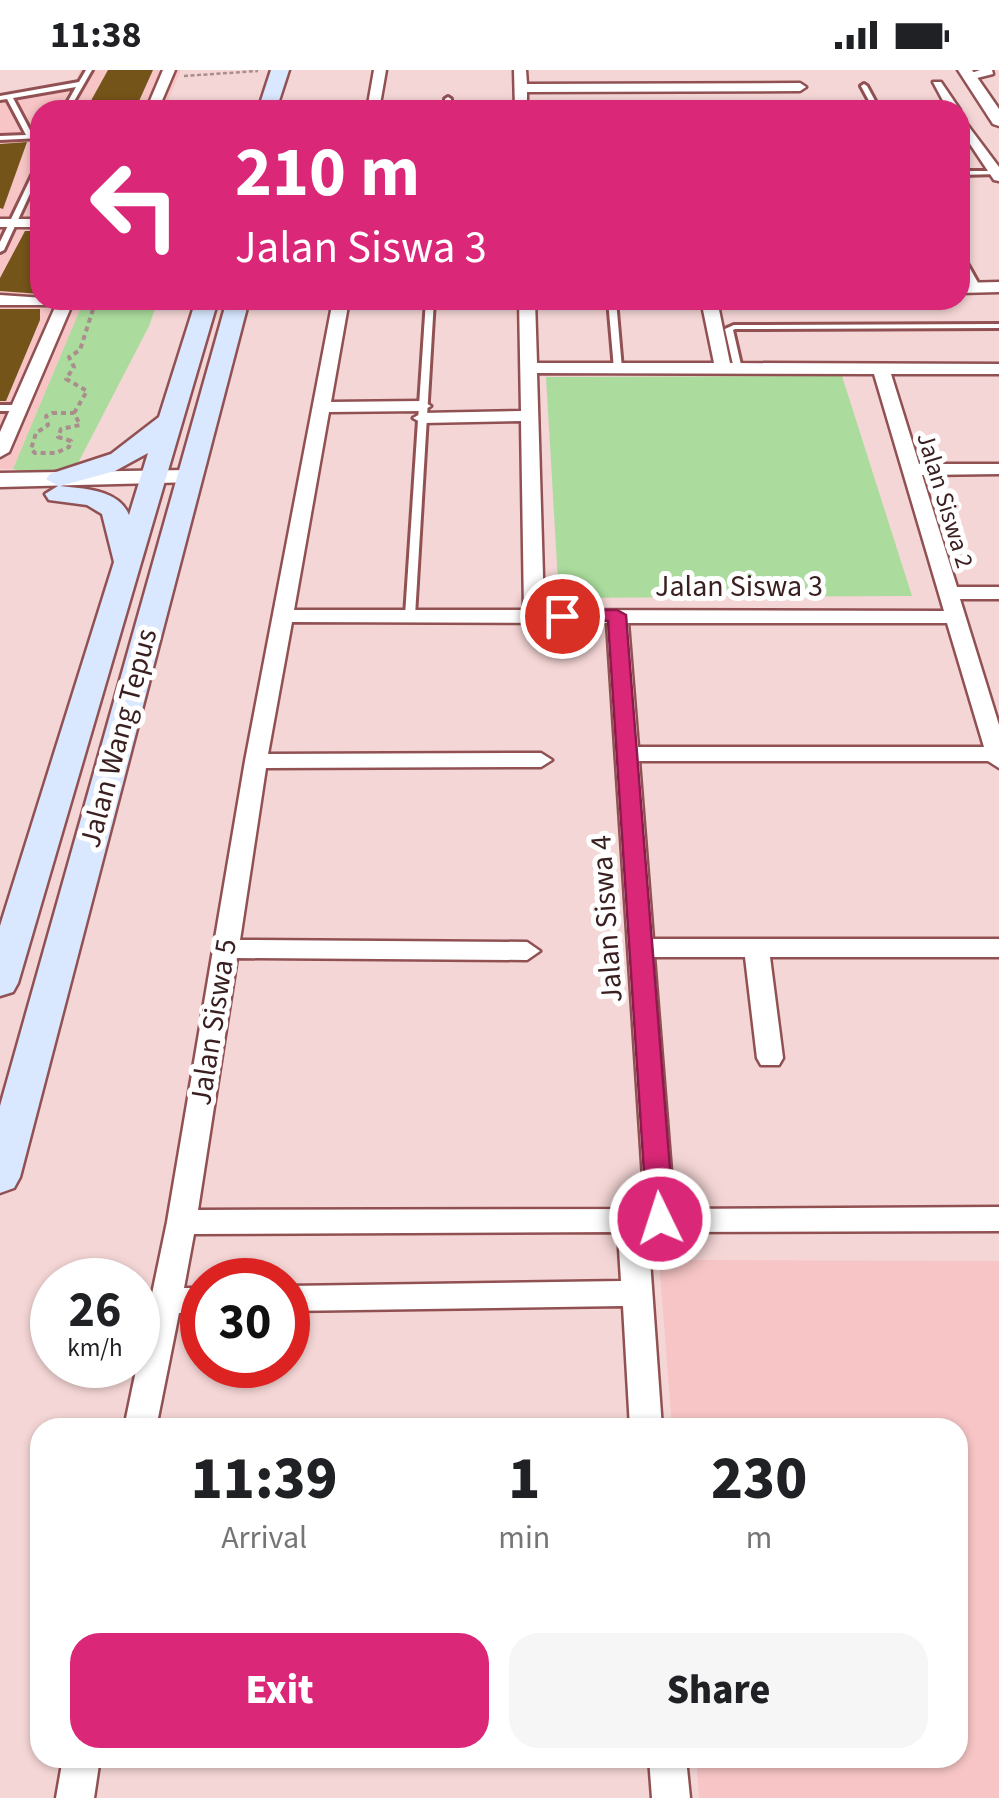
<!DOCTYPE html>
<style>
body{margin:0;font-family:"Source Sans 3",sans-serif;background:#f6f6f6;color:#202124;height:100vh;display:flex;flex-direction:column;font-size:38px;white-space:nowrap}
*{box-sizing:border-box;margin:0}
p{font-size:32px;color:#757577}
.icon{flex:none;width:55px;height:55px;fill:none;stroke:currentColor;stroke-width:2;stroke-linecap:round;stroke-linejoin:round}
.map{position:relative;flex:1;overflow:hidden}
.sheet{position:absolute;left:30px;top:1348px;width:938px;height:350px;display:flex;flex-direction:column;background:#fff;border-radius:30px;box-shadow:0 2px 8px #0004}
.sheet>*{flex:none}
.banner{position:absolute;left:30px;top:30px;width:940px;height:210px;border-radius:30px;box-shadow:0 2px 8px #0004;background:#db2777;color:#fff;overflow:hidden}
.speed{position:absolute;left:30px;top:1188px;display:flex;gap:20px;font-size:50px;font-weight:700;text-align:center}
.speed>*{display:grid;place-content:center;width:130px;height:130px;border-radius:50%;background:#fff;box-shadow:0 2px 8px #0004;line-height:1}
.speed small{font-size:25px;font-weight:400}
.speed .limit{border:15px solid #d22;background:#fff;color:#111}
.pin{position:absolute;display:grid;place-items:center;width:85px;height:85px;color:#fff;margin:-42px;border:5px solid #fff;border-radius:50%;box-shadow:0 2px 10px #0007}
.me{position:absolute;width:110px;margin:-55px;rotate:356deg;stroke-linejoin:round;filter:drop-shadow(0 0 8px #0008)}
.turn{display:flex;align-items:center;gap:35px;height:210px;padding:0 40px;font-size:45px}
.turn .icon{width:130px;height:130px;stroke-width:2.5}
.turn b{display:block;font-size:70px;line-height:85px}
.eta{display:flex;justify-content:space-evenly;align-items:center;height:170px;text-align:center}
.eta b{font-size:60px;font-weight:800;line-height:70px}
.button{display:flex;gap:20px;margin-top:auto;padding:20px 40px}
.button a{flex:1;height:115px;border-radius:30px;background:#db2777;color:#fff;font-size:40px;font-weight:800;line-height:115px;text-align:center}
.button a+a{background:#f6f6f6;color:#202124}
.status{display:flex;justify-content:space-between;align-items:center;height:70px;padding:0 50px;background:#fff;direction:ltr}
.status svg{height:28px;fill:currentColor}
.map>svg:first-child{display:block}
.built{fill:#f7c5c5}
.green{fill:#abdc9d}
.building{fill:#755419}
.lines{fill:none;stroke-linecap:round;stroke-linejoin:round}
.service-casing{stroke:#915153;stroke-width:6}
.minor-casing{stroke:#915153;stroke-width:5}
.tertiary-casing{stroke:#915153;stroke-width:5}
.secondary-casing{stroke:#915153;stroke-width:5}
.path-far1{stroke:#aa8d8d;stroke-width:2.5;stroke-dasharray:4 2.5;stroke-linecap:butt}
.path{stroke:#aa8d8d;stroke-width:4;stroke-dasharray:5 4;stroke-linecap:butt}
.service{fill:#fff;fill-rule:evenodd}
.minor{fill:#fff;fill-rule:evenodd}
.tertiary{fill:#fff;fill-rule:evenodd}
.secondary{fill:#d9e8ff;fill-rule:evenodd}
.route{fill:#db2777;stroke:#8e194d;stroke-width:2.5}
.labels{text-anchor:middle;stroke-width:10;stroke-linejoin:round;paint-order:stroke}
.far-street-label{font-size:25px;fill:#3a1f20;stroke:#fff}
.street-label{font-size:30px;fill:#3a1f20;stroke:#fff}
</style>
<div class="status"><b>11:38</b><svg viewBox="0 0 49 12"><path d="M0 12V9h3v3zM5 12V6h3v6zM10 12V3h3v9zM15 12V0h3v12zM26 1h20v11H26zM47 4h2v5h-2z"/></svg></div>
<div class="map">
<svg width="999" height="1728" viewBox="0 0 999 1728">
<rect width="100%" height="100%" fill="#f5d6d6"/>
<g class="built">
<polygon points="80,0 181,0 164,40 40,40 40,230 84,230 13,399 0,399 0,24 75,12"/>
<polygon points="659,1190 999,1191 999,1728 699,1728 696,1688 958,1688 958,1358 672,1357"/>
</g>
<g class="green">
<polygon points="84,230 158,230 149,256 76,397 32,403 13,399"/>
<polygon points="842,306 912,526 559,528 546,307"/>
</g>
<g class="building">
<polygon points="108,0 153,0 135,40 91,40 93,36 88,36"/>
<polygon points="27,72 3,139 0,138 0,74"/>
<polygon points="25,161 40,161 40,224 0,221 0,208"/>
<polygon points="0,239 40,239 40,250 6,331 0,331"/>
</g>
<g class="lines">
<defs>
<g id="service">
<polygon points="86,0 92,0 69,40 63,40 76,17 13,28 32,64 40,64 40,68 0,70 0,66 26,65 7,29 0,30 0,26 79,12"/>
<polygon points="864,14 867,16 880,40 874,40 861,16"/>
<polygon points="448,27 451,29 451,40 445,40 445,29"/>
<polygon points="40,93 40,102 4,180 0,182 0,172 37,95"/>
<polygon points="960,101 996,101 999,104 960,105"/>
<polygon points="960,186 964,188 981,218 980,220 973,218 960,195"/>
<polygon points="426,230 434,230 415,546 410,549 405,546"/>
<polygon points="608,230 616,230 622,299 618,302 614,299"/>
<polygon points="999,254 999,258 735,259 733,260 742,299 738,302 734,299 725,259 734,255"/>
<polygon points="0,335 18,335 22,338 18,341 0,341"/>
</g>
<g id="minor">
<polygon points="163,0 175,0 158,40 146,40"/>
<polygon points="374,0 386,0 379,40 367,40"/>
<polygon points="514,0 526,0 527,14 800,13 806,17 800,21 527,22 527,40 515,40"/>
<polygon points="980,0 992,0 993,4 969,10 963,6"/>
<polygon points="933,12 941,12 960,40 960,41 948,40"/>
<polygon points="960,45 999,97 999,111 994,110 960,59"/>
<rect x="0" y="149" width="40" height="8"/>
<polygon points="999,212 999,222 960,223 960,213"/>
<polygon points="0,225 74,230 9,382 0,387 0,362 56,235 0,235"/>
<path d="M333,230H349L331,332L422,331L431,336L422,341L329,342L294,540H524L521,351L422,353L413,348L422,343L521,341L519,230H535L537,293H714L701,230H717L730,293L999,294V304H891L919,394H999V404L922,405L957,517H999V529H960L999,655V698L988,691H639L653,869H999V887H770L783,988L779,995H761L757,988L745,887H654L674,1139L999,1137V1161L648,1162L662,1358H630L623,1236L288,1241V1216L621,1211L618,1162L194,1164L184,1218H202V1242L179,1243L156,1358H124L167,1152L245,691ZM537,303L874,304L944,541L544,540ZM292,552L607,553L645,1139L198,1140L237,888L527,890L540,881L527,872L240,870L266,698L541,697L552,690L541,683L268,684ZM628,553H947L984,677H638Z"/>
<polygon points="63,1688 100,1688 94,1728 56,1728"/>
<polygon points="649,1688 686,1688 690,1728 652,1728"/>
</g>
<g id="tertiary">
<polygon points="958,0 972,0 999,39 999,56 993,54"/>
<polygon points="188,400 199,407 196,412 0,417 0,403"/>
</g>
<g id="secondary">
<polygon points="271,0 289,0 276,40 258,40"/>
<path d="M196,230H218L18,913L13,922L0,926V856L114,492L102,444L87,435L49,430L45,424L58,416L46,409L50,404L111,384L159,347ZM148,383L129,445C118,419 85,419 60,416L115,401Z"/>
<polygon points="227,230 249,230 20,1107 14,1118 0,1123 0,1036"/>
</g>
</defs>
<use href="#service" class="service-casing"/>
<use href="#minor" class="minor-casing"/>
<use href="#tertiary" class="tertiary-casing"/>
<use href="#secondary" class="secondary-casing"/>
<polyline class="path-far1" points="184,6 258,1"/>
<g class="path">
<polygon points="52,343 74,343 80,355 61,359 58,367 71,371 69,377 56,383 35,383 31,379 36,363 48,355 46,346"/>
<polyline points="74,343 87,321 66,309 74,297 69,287 80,280 96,230"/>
</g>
<use href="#service" class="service"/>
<use href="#minor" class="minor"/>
<use href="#tertiary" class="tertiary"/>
<use href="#secondary" class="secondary"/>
</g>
<polygon class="route" points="562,540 617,540 626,545 674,1149 670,1156 660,1160 651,1156 647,1149 608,551 555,549 552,546"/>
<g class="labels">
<g class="far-street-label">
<text transform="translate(946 430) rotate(73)" y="9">Jalan Siswa 2</text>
</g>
<g class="street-label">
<text x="739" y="526">Jalan Siswa 3</text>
<text transform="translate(118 668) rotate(-75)" y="10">Jalan Wang Tepus</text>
<text transform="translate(606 849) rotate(-94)" y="10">Jalan Siswa 4</text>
<text transform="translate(213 952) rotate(-81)" y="10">Jalan Siswa 5</text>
</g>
</g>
</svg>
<div class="speed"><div>26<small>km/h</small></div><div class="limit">30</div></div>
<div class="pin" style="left:562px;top:546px;background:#d93025"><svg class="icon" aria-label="arrive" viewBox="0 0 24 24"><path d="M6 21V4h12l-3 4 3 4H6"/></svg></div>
<svg class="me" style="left:660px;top:1149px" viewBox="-20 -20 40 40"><circle r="17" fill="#db2777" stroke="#fff" stroke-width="3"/><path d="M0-11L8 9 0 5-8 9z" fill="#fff"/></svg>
<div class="banner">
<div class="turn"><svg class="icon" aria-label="left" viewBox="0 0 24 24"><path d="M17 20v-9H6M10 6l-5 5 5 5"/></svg><div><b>210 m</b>Jalan Siswa 3</div></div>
</div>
<section class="sheet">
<div class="eta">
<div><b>11:39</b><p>Arrival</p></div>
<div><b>1</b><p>min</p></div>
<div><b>230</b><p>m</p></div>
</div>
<div class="button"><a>Exit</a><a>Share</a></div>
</section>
</div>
